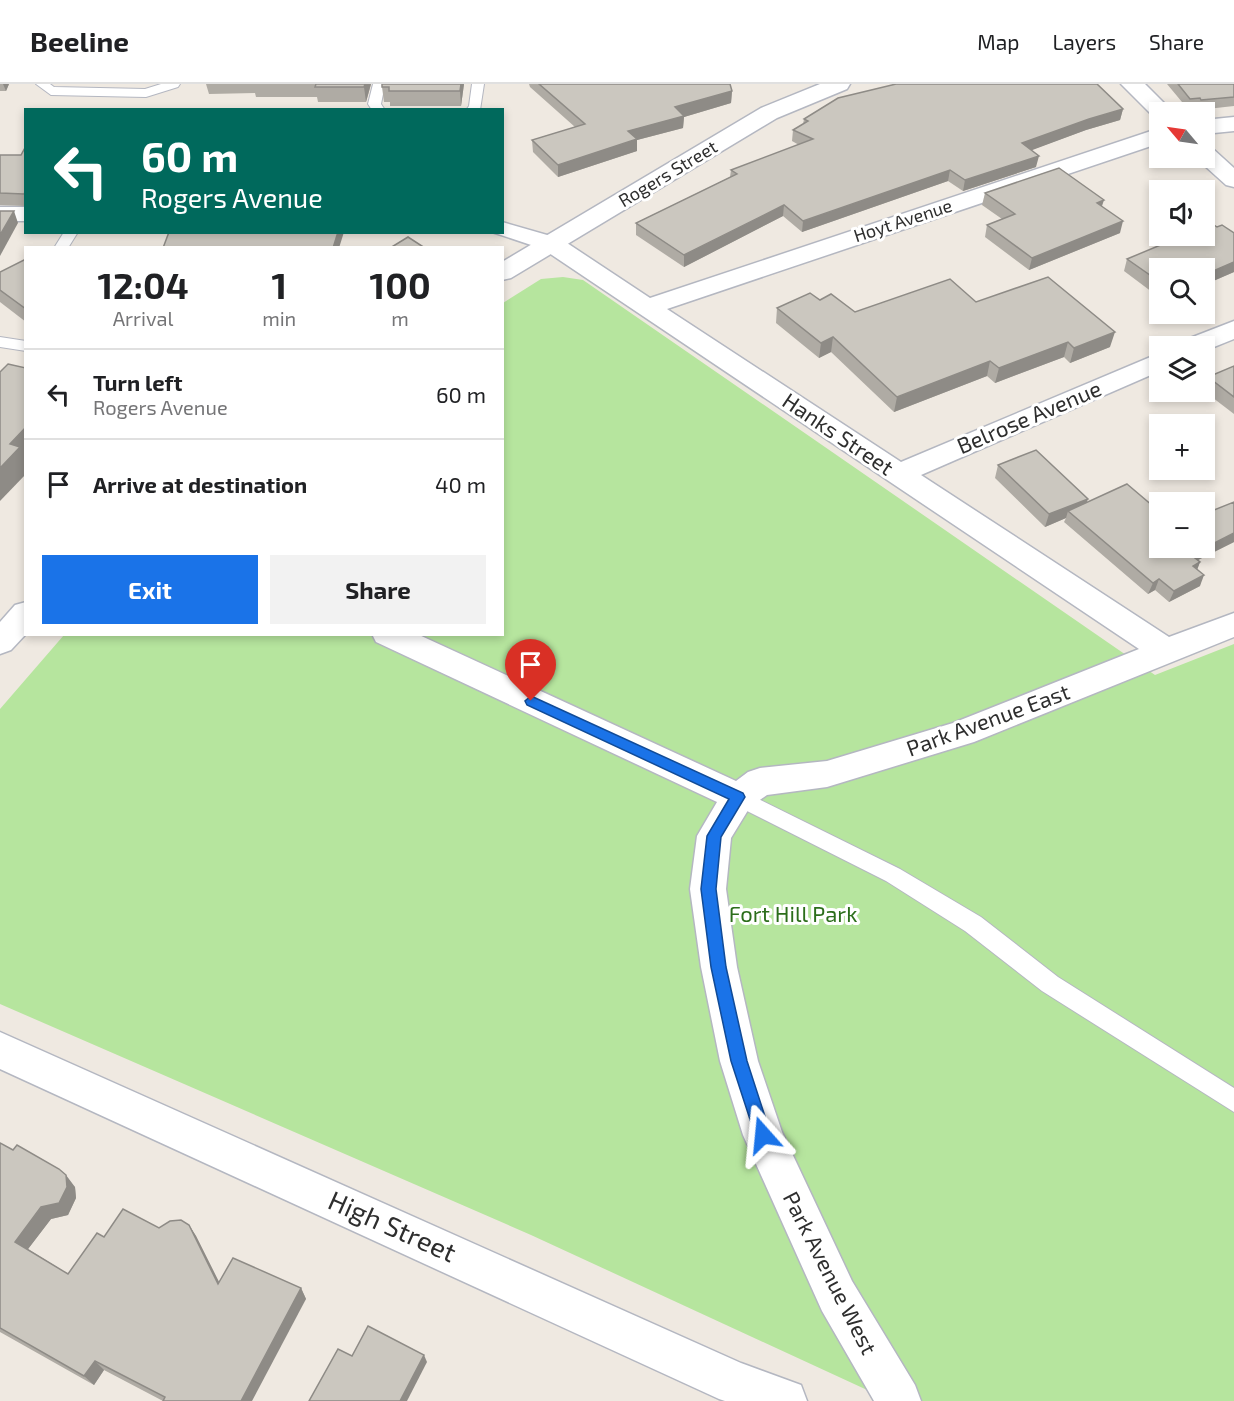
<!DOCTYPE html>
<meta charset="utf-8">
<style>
body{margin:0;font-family:"Exo 2",sans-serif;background:#f2f2f2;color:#202124;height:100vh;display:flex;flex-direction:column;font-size:22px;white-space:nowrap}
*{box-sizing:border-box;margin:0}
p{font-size:20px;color:#757577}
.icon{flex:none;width:33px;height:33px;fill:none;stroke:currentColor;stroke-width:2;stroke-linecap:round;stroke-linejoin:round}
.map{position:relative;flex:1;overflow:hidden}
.panel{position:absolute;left:24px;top:162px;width:480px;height:390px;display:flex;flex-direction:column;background:#fff;border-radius:0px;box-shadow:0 3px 9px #0003}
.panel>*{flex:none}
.top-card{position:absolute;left:24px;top:24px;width:480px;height:126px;border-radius:0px;box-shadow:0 3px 9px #0003;background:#00695c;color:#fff;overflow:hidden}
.needle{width:39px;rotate:299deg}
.buttons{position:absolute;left:1149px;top:18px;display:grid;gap:12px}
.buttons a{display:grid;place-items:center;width:66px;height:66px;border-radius:0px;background:#fff;box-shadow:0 3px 9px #0003;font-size:30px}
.pin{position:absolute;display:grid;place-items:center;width:51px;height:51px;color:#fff;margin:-62px -26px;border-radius:50% 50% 50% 0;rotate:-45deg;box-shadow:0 0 6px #0007}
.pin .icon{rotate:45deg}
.me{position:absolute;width:66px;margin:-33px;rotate:342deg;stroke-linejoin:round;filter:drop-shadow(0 0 4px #0008)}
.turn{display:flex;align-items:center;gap:21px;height:126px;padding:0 18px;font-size:27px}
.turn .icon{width:78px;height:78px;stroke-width:2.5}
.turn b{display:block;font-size:42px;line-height:51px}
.eta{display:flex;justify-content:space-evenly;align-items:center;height:102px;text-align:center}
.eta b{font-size:36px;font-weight:700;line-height:42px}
.cta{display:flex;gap:12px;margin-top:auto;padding:12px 18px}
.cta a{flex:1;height:69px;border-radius:0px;background:#1a73e8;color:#fff;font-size:24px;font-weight:700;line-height:69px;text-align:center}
.cta a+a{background:#f2f2f2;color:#202124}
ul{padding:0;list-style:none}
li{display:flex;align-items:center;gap:18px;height:90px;padding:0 18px;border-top:2px solid #e0e0e0}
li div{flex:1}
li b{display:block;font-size:22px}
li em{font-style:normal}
header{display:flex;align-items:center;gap:36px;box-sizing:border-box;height:84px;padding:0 30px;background:#fff;border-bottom:2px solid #e0e0e0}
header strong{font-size:28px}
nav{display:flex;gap:33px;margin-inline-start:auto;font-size:21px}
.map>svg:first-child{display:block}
.green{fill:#b6e59e}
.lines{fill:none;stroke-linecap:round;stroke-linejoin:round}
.lane-casing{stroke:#b4b7c1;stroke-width:2}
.street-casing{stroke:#b4b7c1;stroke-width:3}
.secondary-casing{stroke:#b4b7c1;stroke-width:3}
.lane{fill:#fff;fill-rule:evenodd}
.street{fill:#fff;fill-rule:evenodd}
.secondary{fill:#fff;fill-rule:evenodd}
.wall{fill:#afaba4}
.shaded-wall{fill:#8e8b86}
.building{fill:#cbc7bf;stroke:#8e8b86;stroke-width:1.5}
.route{fill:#1a73e8;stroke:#114b97;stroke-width:1.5}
.labels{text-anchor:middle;stroke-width:6;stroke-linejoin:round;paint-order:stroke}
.far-street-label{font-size:18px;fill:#2e2e2e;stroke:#fff}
.street-label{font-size:22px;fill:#2e2e2e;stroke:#fff}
.park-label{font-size:22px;fill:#2c6e1b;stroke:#fff}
.near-street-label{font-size:27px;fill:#2e2e2e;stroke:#fff}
</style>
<header>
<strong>Beeline</strong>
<nav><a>Map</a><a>Layers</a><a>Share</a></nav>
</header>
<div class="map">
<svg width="1234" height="1317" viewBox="0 0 1234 1317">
<rect width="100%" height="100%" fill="#efe9e1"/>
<polygon class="green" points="563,193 583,196 1155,591 1234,560 1234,1317 891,1317 531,1151 0,920 0,625 64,551 502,550 503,219 541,195"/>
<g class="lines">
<defs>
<g id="lane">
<polygon points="36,0 50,0 54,3 145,5 161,0 180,0 178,3 146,13 51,11"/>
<polygon points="373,0 385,0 381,20 385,26 372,26 368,20"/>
<polygon points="472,0 484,0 480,26 466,26 469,22"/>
<polygon points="64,148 78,148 68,164 54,164"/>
<polygon points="0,253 26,257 26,267 0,263"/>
<polygon points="738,705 900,785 981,833 1058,893 1234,1004 1234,1028 1042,907 965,847 886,797 731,719 728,713 731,707"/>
</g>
<g id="street">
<polygon points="1121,0 1145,0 1173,28 1160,28 1160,34 1154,33"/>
<polygon points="1234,33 1234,47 1204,50 1204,36"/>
<polygon points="1160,44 1160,59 667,225 901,378 1160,269 1160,287 921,391 1169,553 1234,529 1234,553 974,658 827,703 767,711 750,723 731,754 726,805 737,883 758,977 782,1048 852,1197 915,1301 921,1317 874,1317 822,1227 743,1051 720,977 701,883 690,805 697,752 717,718 376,558 372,550 417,550 736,697 748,688 760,684 827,677 953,639 1139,565 543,165 492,148 502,148 502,138 561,155 650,214"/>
<polygon points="1204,62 1212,64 1234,84 1234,103 1226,101 1196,74 1204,74"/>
<rect x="0" y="123" width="26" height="14"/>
<polygon points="1234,237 1234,255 1204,267 1204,262 1181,262 1185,256"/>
<polygon points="0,948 741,1279 801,1301 807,1317 725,1317 719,1315 0,985"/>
</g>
<g id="secondary">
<polygon points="820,0 850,0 847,5 777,34 511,194 502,196 502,178 761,24"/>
<polygon points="26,518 26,550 11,566 0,570 0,538 15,521"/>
</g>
</defs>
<use href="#lane" class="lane-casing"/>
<use href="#street" class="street-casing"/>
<use href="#secondary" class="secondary-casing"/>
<use href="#lane" class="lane"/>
<use href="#street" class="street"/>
<use href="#secondary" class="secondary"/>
</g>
<g class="wall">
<polygon points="0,0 9,0 6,7 0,7"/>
<polygon points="206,0 371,0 366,18 318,18 317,13 256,13 255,9 209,10"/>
<polygon points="464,0 461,22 390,22 390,18 384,18 382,3"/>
<polygon points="529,0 730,0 732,7 731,19 684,33 683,44 637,56 637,67 558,93 533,68 532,56 575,43 530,3"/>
<polygon points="1167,0 1234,0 1234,22 1198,26 1196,23 1187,24"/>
<polygon points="1123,25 1120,36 1086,46 1031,66 1036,83 963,107 948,97 802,148 783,132 684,183 636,151 636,139 730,93 731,86 799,61 792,57 793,46 803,40 804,35"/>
<polygon points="26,62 26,122 0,121 0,71 21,71"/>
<polygon points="985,109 1102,122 1120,149 1029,186 985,153 987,141 1002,135 982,121"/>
<polygon points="1217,143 1234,149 1234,188 1204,201 1204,184 1160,184 1160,214 1124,187 1127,175"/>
<polygon points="26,175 26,238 0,218 0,188"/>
<polygon points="820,216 855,228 976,218 1110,263 1070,279 1064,273 995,299 987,292 894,328 831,268 819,274 776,239 777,224"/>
<polygon points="1234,282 1234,330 1204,307 1204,302 1208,293"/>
<polygon points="998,381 1088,415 1086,419 1160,464 1234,458 1198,476 1200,478 1197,485 1200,502 1169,518 1155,506 1148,510 1064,438 1066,434 1045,443 995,394"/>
<polygon points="0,1059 75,1103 76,1114 68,1131 51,1135 28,1165 68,1190 104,1153 159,1144 189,1141 196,1152 219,1198 301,1204 306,1215 163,1317 104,1286 94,1301 0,1248"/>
</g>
<g class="shaded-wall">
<polygon points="3,0 9,0 6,7"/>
<polygon points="365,0 371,0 366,18 364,3"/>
<polygon points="461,0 464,0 461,22 460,7"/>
<polygon points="732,7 731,19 684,33 683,44 637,56 637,67 558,93 558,81 675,23"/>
<polygon points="1123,25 1120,36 1086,46 1019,71 1022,59 1089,35"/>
<polygon points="1039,72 1036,83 963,107 965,96"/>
<polygon points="950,86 948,97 802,148 803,137"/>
<polygon points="1104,116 1100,128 1097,119"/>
<polygon points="784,121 783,132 684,183 684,171"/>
<polygon points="14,127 18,139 0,172 0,151"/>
<polygon points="1123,137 1120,149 1029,186 1032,174"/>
<polygon points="338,148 344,148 339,164 333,164"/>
<polygon points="1234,178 1234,188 1204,201 1204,191"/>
<polygon points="1115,248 1110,263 1070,279 1074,264"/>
<polygon points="833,253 831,268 819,274 821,259"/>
<polygon points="1068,258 1064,273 995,299 999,284"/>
<polygon points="990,277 987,292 894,328 897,313"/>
<polygon points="26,343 26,390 0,417 0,384 10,360"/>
<polygon points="1088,415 1083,427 1068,427 1066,434 1045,443 1049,430"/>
<polygon points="1234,449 1234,458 1186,482 1191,471"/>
<polygon points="1200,478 1196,489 1193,482"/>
<polygon points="1204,491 1200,502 1169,518 1174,507"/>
<polygon points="1159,495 1155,506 1148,510 1153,499"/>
<polygon points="66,1091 75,1103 76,1114 68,1131 51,1135 25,1169 15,1158"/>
<polygon points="189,1141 196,1152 225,1210 218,1200"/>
<polygon points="301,1204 306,1215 252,1317 241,1317"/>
<polygon points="424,1271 427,1278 407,1317 400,1317"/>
<polygon points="95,1277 104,1286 94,1301 84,1292"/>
</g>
<g class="building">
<polygon points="316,0 365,0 364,3 315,3"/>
<polygon points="382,0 461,0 460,7 389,7 389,3 382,3"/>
<polygon points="539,0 730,0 732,7 675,23 684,32 628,47 637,55 558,81 532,56 585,40"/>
<polygon points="896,0 1097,0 1123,25 1089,35 1022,59 1039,72 965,96 950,86 803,137 784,121 684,171 636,139 737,90 731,86 813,55 793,46 808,37 804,35 838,14"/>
<polygon points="1178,0 1234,0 1234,13 1201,16 1200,14 1190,15"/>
<polygon points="26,62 26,106 24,110 0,109 0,71 21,71"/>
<polygon points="1059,84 1104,116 1097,119 1123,137 1032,174 987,141 1015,130 985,109"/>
<polygon points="0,127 14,127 0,151"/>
<polygon points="1211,139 1217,143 1222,141 1234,149 1234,178 1204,191 1204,184 1160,184 1160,198 1127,175 1182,152 1204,152 1204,142"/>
<polygon points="169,148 338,148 333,164 163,164"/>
<polygon points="408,153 425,164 390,164"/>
<polygon points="26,175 26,225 0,206 0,188"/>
<polygon points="1048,193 1115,248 1074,264 1068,258 999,284 990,277 897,313 833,253 821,259 777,224 810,209 820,216 831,210 855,228 950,195 976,218"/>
<polygon points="8,280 26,284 26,343 10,360 20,363 0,384 0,288"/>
<polygon points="1234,282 1234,313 1208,293"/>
<polygon points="1036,366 1088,415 1049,430 998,381"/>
<polygon points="1127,400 1160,428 1160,464 1204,464 1204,430 1234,418 1234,449 1191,471 1200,478 1193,482 1204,491 1174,507 1159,495 1153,499 1068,427"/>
<polygon points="0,1059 13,1066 17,1061 59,1085 66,1091 67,1103 59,1119 41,1123 15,1158 68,1190 97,1149 104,1153 123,1125 159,1144 170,1137 181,1136 189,1141 218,1200 233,1174 301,1204 241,1317 163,1317 165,1313 95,1277 84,1292 0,1244"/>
<polygon points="368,1242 424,1271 400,1317 309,1317 338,1265 352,1272"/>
</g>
<polygon class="route" points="531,612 743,709 745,713 721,753 716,805 726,883 747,977 771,1051 769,1057 763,1059 757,1057 731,977 711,883 701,805 707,752 729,715 527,621 525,617"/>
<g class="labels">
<g class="far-street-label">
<text transform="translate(668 90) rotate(-31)" y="6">Rogers Street</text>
<text transform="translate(903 137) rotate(-18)" y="6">Hoyt Avenue</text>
</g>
<g class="street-label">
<text transform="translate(1029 333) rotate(-23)" y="8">Belrose Avenue</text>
<text transform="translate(838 350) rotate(34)" y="8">Hanks Street</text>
<text transform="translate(988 636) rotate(-20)" y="8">Park Avenue East</text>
<text transform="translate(830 1189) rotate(63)" y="8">Park Avenue West</text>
</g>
<g class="park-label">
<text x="793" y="838">Fort Hill Park</text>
</g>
<g class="near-street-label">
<text transform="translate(392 1143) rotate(24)" y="9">High Street</text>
</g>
</g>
</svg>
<div class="buttons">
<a><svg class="needle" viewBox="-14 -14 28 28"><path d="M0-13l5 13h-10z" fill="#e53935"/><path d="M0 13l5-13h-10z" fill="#757577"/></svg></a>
<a><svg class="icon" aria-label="sound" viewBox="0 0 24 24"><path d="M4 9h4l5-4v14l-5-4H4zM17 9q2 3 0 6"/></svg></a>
<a><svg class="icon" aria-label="search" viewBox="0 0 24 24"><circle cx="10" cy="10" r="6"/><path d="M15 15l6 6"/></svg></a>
<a><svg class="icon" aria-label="layers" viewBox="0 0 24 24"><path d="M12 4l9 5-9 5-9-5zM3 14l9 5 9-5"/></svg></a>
<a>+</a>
<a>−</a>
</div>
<div class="pin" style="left:531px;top:617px;background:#d93025"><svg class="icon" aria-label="arrive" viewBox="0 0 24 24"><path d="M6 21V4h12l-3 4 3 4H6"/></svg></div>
<svg class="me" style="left:763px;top:1051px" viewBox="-20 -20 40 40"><path d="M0-17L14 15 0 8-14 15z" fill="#1a73e8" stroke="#fff" stroke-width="4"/></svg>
<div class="top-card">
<div class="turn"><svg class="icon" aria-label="left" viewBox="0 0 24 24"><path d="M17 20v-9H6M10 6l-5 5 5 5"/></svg><div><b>60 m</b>Rogers Avenue</div></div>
</div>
<section class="panel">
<div class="eta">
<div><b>12:04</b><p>Arrival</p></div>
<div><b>1</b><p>min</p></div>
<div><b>100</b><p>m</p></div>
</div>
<ul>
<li><svg class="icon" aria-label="left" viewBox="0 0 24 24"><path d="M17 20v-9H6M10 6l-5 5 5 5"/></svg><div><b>Turn left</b><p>Rogers Avenue</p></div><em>60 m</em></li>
<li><svg class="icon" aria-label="arrive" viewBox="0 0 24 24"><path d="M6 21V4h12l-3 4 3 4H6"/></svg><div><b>Arrive at destination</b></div><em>40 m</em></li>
</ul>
<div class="cta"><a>Exit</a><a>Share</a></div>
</section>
</div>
